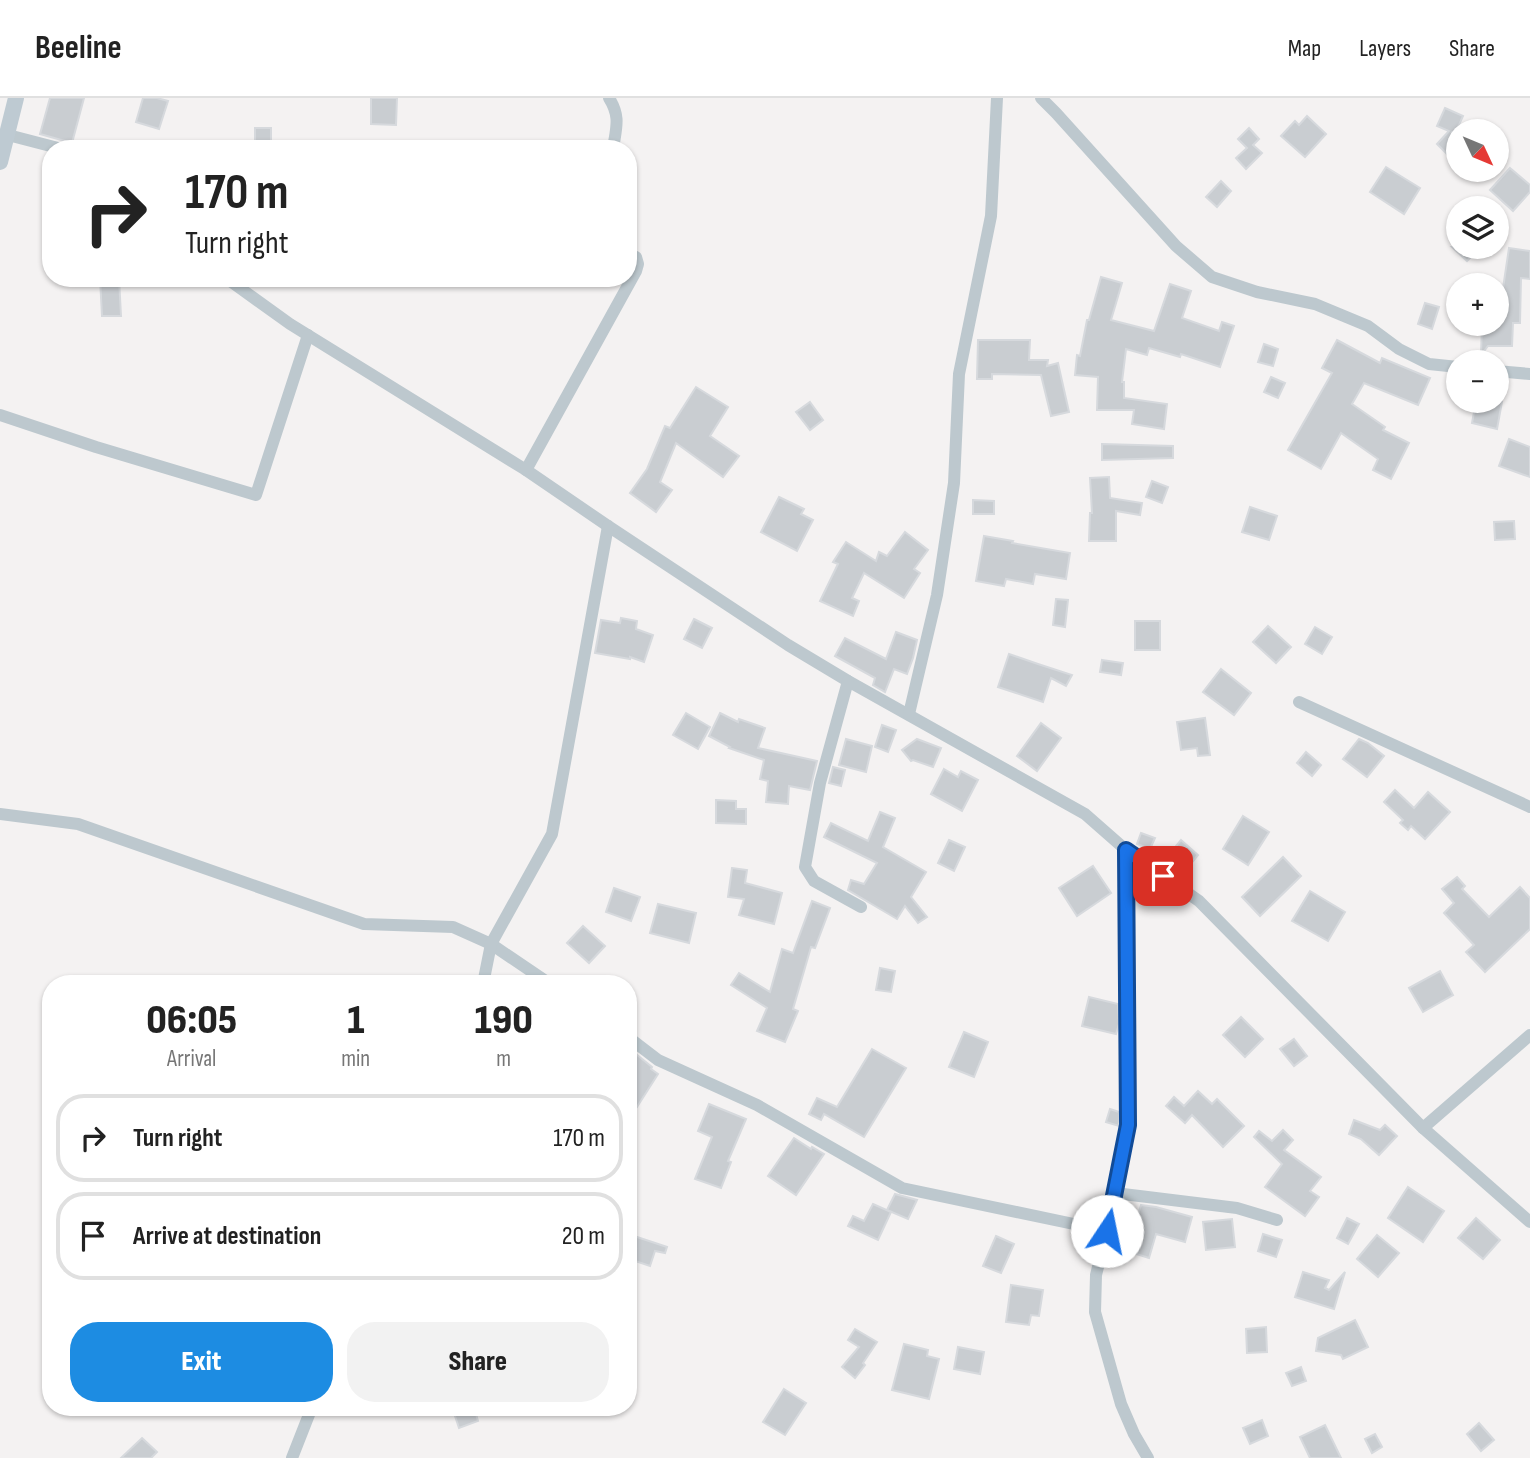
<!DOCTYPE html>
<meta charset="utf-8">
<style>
body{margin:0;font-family:"Sofia Sans Condensed",sans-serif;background:#f2f2f2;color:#222;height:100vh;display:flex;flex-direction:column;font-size:26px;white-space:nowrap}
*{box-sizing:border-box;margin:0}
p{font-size:23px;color:#767676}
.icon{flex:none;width:38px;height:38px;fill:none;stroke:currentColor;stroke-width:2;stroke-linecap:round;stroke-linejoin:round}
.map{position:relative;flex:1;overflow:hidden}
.drawer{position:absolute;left:42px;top:877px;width:595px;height:441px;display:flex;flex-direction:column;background:#fff;border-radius:28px;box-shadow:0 2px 5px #0004}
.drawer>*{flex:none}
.banner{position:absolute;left:42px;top:42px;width:595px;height:147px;border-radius:28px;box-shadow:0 2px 5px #0004;background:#fff;color:#222;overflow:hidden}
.needle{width:46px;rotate:134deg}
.tools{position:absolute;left:1446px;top:21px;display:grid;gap:14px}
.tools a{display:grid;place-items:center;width:63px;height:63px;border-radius:50%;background:#fff;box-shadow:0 2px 5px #0004;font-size:35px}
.pin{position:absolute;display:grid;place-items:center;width:60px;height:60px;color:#fff;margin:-30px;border-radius:14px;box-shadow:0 4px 10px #0006}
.me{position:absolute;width:77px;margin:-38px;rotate:11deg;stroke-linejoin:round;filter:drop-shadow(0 0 5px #0008)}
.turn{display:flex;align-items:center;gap:24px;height:147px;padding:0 28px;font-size:32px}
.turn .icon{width:91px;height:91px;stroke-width:2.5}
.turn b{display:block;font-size:49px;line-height:60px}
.eta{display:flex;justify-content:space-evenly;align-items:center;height:119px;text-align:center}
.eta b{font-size:42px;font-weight:800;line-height:49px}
.button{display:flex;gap:14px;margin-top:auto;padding:14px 28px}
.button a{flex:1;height:80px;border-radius:28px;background:#1d8ce2;color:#fff;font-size:28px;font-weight:800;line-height:80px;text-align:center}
.button a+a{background:#f2f2f2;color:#222}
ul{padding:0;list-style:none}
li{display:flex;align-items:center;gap:21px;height:88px;margin:0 14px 10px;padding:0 14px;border:4px solid #e0e0e0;border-radius:28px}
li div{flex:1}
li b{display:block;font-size:26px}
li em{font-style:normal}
header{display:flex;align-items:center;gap:42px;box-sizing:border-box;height:98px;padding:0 35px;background:#fff;border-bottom:2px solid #e0e0e0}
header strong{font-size:33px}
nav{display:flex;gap:38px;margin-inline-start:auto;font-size:24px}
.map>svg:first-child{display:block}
.building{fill:#c9cdd1;stroke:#d6d9dd;stroke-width:2}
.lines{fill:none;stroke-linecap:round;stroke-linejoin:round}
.street{stroke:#bdc8ce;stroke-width:12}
.secondary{stroke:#becad2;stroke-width:16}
.route-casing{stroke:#114b97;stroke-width:18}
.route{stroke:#1a73e8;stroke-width:12}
</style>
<header>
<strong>Beeline</strong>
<nav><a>Map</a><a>Layers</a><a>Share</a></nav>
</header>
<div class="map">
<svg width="1530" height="1360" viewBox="0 0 1530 1360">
<rect width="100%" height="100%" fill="#f4f2f2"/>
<g class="building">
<polygon points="50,0 84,0 72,45 40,36"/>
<polygon points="143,0 157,0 168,3 159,31 136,24"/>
<polygon points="371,0 397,0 396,27 371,26"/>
<polygon points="1445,10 1463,18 1455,36 1451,34 1458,40 1458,45 1447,56 1437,46 1449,33 1437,28"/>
<polygon points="1307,18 1326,36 1305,59 1281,38 1295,23 1299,27"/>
<rect x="255" y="30" width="16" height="21"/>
<polygon points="1249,30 1259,41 1253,47 1262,55 1246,71 1236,60 1247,50 1238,41"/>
<polygon points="1386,69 1420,90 1404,116 1370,94"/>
<polygon points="1510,70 1530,87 1530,94 1513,113 1490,92"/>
<polygon points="1221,83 1231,93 1217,109 1206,99"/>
<polygon points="1452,149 1481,149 1467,163"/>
<polygon points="1509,150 1530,153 1530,181 1521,180 1520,225 1513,225 1512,248 1488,248 1481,257 1482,226 1496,226 1496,197 1502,197"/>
<polygon points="1101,179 1122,185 1111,222 1154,233 1170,186 1191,193 1182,220 1219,233 1222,224 1234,228 1220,269 1181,256 1180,259 1149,250 1147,257 1126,251 1122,284 1124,284 1124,300 1167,306 1164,331 1132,326 1134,312 1097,312 1098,279 1075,277 1077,257 1080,258 1087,222 1089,222"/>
<polygon points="100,180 119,180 121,218 102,218"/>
<polygon points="1425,205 1439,209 1432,231 1418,226"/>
<polygon points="978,242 1030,242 1029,262 1048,262 1047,268 1058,265 1069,314 1051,318 1041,277 992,276 992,281 977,281"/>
<polygon points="1337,242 1380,265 1382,260 1430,280 1418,307 1364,285 1352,306 1385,329 1383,332 1409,345 1391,381 1373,372 1378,361 1341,335 1321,371 1288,352 1332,275 1322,270"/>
<polygon points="1264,246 1278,251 1273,268 1258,264"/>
<polygon points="1271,279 1285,285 1278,300 1264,294"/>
<polygon points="696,289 728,309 710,338 739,358 723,379 676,345 660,384 672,392 656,414 630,395 647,371 665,328 670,330"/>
<polygon points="1476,303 1502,304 1497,331 1472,325"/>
<polygon points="810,304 823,322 810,332 796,314"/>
<polygon points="1509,341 1530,349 1530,379 1499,368"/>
<polygon points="1102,346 1173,348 1173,360 1102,362"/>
<polygon points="1109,379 1110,400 1142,405 1140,417 1116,413 1116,443 1089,443 1090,415 1092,415 1090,380"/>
<polygon points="1152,383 1168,389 1162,405 1146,399"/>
<polygon points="779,399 804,411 801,416 813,422 797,453 761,434"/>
<polygon points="973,402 994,403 994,416 973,416"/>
<polygon points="1250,409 1277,418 1269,442 1242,434"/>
<polygon points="1514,423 1515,441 1495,442 1494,424"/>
<polygon points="905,434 928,452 914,471 920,475 904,500 864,475 852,500 859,503 853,518 820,503 838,466 833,464 846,444 876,463 879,454 887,458"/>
<polygon points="984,438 1013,443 1012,445 1070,455 1066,481 1035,476 1033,486 1006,481 1004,488 976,483"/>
<polygon points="1056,501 1068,502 1065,529 1053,527"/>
<polygon points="621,520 637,523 636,531 653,537 644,564 630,559 630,561 595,555 601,522 620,525"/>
<polygon points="694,521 712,530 702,550 684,541"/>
<rect x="1135" y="523" width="25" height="29"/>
<polygon points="1268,528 1291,549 1276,565 1253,544"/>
<polygon points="1315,529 1332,539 1322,556 1305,546"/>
<polygon points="896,534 917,542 913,560 907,576 894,571 885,594 873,587 875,580 835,558 845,540 886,561"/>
<polygon points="1009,556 1038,566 1072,577 1066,588 1051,580 1043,604 998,589"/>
<polygon points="1102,562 1123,565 1121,577 1100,574"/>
<polygon points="1221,571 1251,595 1234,617 1203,594"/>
<polygon points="686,615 710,629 698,651 673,637"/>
<polygon points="720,615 738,624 739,621 765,630 758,650 817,663 810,692 789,688 788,706 766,704 768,683 760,681 764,662 729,650 730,649 709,638"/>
<polygon points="1205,620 1210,657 1198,658 1197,650 1181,652 1177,624"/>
<polygon points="1041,625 1061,640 1037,673 1017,658"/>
<polygon points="882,627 896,632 888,654 875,649"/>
<polygon points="846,641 872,648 866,674 839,667"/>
<polygon points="917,641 941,650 933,669 913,662 911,663 902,652"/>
<polygon points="1359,641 1368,645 1384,658 1367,679 1343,661"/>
<polygon points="1306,654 1321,667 1312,678 1297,665"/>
<polygon points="833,669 845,672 841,688 829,685"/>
<polygon points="944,671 958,679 961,673 978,682 962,713 931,696"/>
<polygon points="1395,692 1414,710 1428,694 1450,714 1425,741 1411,728 1408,732 1400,725 1403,722 1384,704"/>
<polygon points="716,702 736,703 736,711 746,711 746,726 716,725"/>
<polygon points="880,714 895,720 883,749 926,774 911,799 927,819 918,825 905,808 897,821 848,792 851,782 864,786 877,765 824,739 831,725 868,743"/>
<polygon points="1243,718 1269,734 1248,767 1223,751"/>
<polygon points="1141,735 1155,740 1150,751 1137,746"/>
<polygon points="949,742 965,749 954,773 938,765"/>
<polygon points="1181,742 1198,757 1185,773 1168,758"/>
<polygon points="1283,759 1301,778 1260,818 1242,799"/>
<polygon points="1093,768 1111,795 1077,818 1059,790"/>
<polygon points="732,770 747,772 745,785 782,795 774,826 739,817 744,801 728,799"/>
<polygon points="1457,779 1465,788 1462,791 1489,819 1520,789 1530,800 1530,831 1485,874 1466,854 1474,847 1444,815 1454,805 1442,791"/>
<polygon points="614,790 640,799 631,823 606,814"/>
<polygon points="1310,793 1345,814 1328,843 1292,823"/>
<polygon points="812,803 830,810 815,850 811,849 793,911 798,913 785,944 757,933 767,910 731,887 739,875 770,894 782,851 793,855"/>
<polygon points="658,806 696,815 689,845 650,835"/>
<polygon points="583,828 605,848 589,865 567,845"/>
<polygon points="880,870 895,873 891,894 876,892"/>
<polygon points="1440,873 1453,897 1423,914 1409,890"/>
<polygon points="1089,899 1118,906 1119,926 1116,936 1082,928"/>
<polygon points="1241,919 1263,941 1245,959 1223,937"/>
<polygon points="964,934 988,944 974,979 949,969"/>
<polygon points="1294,941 1307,958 1294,968 1280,951"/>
<polygon points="872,951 906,970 864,1039 824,1016 821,1022 809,1016 817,1000 837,1009"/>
<polygon points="631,952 652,969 651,971 658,976 637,1009 628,1004 628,956"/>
<polygon points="1198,993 1212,1006 1217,1001 1244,1028 1223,1049 1192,1017 1185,1025 1166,1008 1174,999 1184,1008"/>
<polygon points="709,1006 746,1021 728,1063 731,1064 721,1090 695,1081 712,1039 698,1033"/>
<polygon points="1110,1011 1119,1014 1119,1028 1106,1024"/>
<polygon points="1354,1022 1380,1032 1385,1027 1397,1038 1379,1057 1361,1041 1349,1036"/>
<polygon points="1283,1032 1293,1042 1284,1052 1321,1079 1310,1093 1319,1099 1305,1118 1265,1089 1282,1066 1254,1039 1259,1033 1272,1043"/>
<polygon points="794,1040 811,1051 812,1049 824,1056 796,1097 768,1078"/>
<polygon points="1408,1089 1444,1113 1423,1144 1388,1120"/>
<polygon points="895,1096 917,1102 908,1121 887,1112"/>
<polygon points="873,1106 891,1114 878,1142 848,1128 853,1118 864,1123"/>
<polygon points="1141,1107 1156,1109 1192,1119 1185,1144 1156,1136 1149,1160 1127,1153"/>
<polygon points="1347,1120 1359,1126 1348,1146 1337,1140"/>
<polygon points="1476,1120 1500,1142 1483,1161 1458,1140"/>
<polygon points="1232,1121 1235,1149 1206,1152 1203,1124"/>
<polygon points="628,1136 667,1149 665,1155 655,1153 650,1168 632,1162 636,1151 628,1150"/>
<polygon points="1263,1136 1282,1142 1276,1159 1258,1153"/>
<polygon points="1377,1137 1399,1155 1378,1179 1357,1161"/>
<polygon points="996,1138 1014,1146 1001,1175 983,1168"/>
<polygon points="1303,1174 1329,1182 1325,1190 1329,1192 1345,1174 1334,1211 1295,1199"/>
<polygon points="1011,1187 1043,1192 1039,1218 1031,1217 1029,1227 1006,1224"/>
<polygon points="1355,1222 1368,1249 1343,1261 1341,1257 1316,1253 1318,1240"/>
<polygon points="1266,1229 1267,1254 1247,1255 1246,1231"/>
<polygon points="855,1231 877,1244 863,1265 865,1267 855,1280 842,1269 859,1249 848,1242"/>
<polygon points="904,1246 928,1252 927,1258 939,1261 929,1301 892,1292"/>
<polygon points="958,1249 984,1254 980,1276 954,1271"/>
<polygon points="1301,1269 1306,1283 1292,1288 1286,1275"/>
<polygon points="784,1291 806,1305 785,1337 763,1324"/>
<polygon points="452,1309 474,1309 478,1323 459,1330"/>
<polygon points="1262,1322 1268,1338 1250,1346 1243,1330"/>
<polygon points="1479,1325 1494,1342 1481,1353 1467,1336"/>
<polygon points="1325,1327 1341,1360 1310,1360 1300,1339"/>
<polygon points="1375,1336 1382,1349 1372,1355 1365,1341"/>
<polygon points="142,1340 157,1354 151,1360 121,1360"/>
</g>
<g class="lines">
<g class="street">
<path d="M609,0C621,19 616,30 613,51"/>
<polyline points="1041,0 1056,15 1176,148 1212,179 1257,194 1315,206 1368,228 1399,251 1429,266 1458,269"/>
<polyline points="8,37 62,51"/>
<polyline points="226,180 290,226 526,372 608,428 788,547 848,583 1085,716 1126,752 1199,803 1423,1030 1530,1124"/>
<polyline points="1496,273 1530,276"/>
<polyline points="0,317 96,349 256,397 308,237"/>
<polyline points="526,372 636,173 638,166 636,159 628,155"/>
<polyline points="848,583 820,685 805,769 814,783 861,809"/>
<polyline points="1299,604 1530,709"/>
<polyline points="909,616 937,497 954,385 959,276 991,118 997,0"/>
<polyline points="0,716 78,726 364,826 453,829 491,846 550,886"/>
<polyline points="1126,752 1128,1027 1107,1133 1096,1177 1095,1214 1121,1306 1134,1336 1148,1360"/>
<polyline points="483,886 491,846 552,736 608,428"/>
<polyline points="628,939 658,962 757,1007 902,1090 1107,1133"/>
<polyline points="1423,1030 1530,937"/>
<polyline points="1115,1095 1237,1110 1277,1122"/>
<polyline points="292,1360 312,1309"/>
</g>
<polyline class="secondary" points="0,64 16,0"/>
</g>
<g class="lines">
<defs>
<polyline id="route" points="1107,1133 1128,1027 1126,752 1163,778"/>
</defs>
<use href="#route" class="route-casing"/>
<use href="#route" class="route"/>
</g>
</svg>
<div class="tools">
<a><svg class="needle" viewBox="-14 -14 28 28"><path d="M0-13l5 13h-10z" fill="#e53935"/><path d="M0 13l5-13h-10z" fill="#767676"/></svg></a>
<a><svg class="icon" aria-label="layers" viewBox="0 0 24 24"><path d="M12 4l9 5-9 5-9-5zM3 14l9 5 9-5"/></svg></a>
<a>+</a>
<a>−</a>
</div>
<div class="pin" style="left:1163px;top:778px;background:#d93025"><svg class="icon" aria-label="arrive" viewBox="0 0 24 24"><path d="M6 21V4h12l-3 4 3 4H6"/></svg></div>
<svg class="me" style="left:1107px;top:1133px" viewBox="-20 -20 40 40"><circle r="19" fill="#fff"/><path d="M0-13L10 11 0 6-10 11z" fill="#1a73e8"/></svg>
<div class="banner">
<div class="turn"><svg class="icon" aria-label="right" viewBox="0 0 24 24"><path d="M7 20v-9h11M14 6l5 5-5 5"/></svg><div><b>170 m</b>Turn right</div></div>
</div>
<section class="drawer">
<div class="eta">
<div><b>06:05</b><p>Arrival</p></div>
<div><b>1</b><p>min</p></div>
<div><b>190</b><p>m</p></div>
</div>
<ul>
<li><svg class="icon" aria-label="right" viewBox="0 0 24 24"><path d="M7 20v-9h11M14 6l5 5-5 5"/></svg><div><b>Turn right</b></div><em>170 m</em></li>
<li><svg class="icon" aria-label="arrive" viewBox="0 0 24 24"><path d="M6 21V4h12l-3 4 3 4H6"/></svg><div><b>Arrive at destination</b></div><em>20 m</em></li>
</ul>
<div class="button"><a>Exit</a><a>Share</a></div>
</section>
</div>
